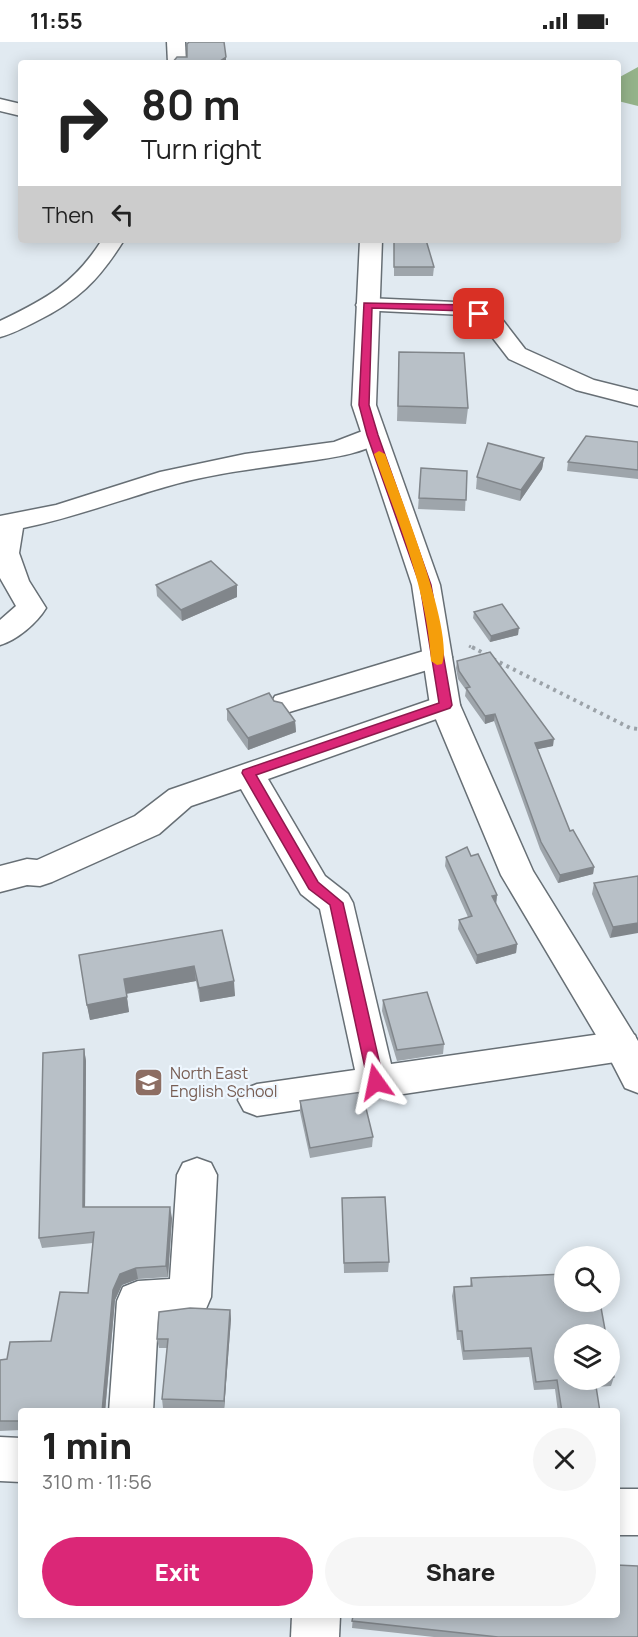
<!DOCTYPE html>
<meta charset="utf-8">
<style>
body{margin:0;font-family:Manrope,sans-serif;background:#f6f6f6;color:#222;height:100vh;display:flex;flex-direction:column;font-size:22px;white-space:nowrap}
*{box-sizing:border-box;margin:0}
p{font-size:20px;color:#767676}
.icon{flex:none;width:33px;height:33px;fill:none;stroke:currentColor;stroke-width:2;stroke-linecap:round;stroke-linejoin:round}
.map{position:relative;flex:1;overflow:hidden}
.side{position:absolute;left:18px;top:1366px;width:602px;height:210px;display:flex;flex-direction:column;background:#fff;border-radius:6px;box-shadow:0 3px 15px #0003}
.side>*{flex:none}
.guide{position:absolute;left:18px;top:18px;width:603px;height:183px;border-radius:6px;box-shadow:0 3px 15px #0003;background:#fff;color:#222;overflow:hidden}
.buttons{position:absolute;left:554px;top:1204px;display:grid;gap:12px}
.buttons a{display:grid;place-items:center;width:66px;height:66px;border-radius:50%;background:#fff;box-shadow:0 3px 15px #0003;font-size:30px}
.pin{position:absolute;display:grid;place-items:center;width:51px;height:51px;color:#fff;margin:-26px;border-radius:12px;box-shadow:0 3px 9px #0006}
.me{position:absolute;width:66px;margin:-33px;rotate:348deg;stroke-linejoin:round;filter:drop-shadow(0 0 4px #0008)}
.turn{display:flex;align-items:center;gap:21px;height:126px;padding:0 24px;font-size:27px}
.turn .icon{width:78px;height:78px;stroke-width:2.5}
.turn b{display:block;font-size:42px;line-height:51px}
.then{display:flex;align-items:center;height:57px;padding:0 24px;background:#0003;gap:12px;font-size:22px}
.round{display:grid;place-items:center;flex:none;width:63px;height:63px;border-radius:32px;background:#f6f6f6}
.head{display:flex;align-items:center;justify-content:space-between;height:102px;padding:0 24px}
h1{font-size:36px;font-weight:800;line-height:45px}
.button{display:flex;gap:12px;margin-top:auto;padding:12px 24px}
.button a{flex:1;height:69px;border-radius:36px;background:#db2777;color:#fff;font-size:24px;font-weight:800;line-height:69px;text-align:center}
.button a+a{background:#f6f6f6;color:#222}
.status{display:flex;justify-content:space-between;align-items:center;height:42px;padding:0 30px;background:#fff;direction:ltr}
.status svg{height:16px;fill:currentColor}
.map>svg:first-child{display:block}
.forest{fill:#95b38a}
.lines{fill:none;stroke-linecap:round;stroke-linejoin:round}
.minor-casing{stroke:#676f75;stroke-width:3}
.major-casing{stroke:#676f75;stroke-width:3}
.path-far1{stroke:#9ba2a8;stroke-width:3;stroke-dasharray:2 4;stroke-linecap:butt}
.path{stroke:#9ba2a8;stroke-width:4;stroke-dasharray:3 4.5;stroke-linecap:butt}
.minor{fill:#fff;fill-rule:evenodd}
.major{fill:#fff;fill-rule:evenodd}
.wall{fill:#9ea5ab}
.shaded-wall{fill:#81868b}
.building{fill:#b8c0c7;stroke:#81868b;stroke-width:1.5}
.route{fill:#db2777;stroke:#8e194d;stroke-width:1.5}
.slow{fill:#f59e0b}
.labels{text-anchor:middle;stroke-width:4.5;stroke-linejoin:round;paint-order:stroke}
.education-label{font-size:16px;fill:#785e54;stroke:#eef7ff;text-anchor:start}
</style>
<div class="status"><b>11:55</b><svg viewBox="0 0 49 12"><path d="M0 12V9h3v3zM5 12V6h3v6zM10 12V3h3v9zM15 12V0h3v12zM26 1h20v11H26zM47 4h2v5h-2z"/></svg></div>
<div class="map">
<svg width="638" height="1595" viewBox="0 0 638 1595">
<rect width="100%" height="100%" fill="#e1eaf1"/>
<polygon class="forest" points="638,25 638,64 618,59 618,36"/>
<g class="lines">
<defs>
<g id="minor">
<polygon points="0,57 21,62 21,74 0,69"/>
<path d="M102,198H124C99,238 78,259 35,280C23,286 12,292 0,295V279C46,257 74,242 102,198Z"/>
<polygon points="367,256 477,261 498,272 525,307 594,338 638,349 638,364 576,348 509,317 482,282 464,273 359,268 356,263 359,258"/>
<path d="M373,385L382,388L386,393C373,411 330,416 309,419C261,426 211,431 165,445C117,459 72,476 23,486L19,511L29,539L46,566C37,581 17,598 0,603V578L16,564L0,536V474L56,463L160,430L245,412L334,400Z"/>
<polygon points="437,605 447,608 452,615 447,622 286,671 275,668 271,661 275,654"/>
<path d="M445,653L456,656L460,663L456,670L268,737L325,834L348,852L353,861L391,1022L622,989L635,993C638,1001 638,1007 635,1015L622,1019L257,1074L244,1069L238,1058L244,1047L257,1042L355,1028L320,867L301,852L241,747L191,764L159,792L52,840L40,844L27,843L0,850V824L27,817L37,818L135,774L169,748Z"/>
<polygon points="197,1116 211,1121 217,1133 211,1255 205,1269 190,1274 158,1277 153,1370 109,1370 117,1259 123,1245 138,1239 170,1237 177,1133 183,1121"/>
<polygon points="292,1574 340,1574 339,1595 291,1595"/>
</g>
<g id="major">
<polygon points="167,0 185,0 186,21 168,21"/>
<polygon points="360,198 382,198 376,363 440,543 460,663 533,829 638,999 638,1051 625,1046 609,1015 501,833 430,663 412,543 352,363"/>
<polygon points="0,1395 21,1396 21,1440 0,1439"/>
<rect x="616" y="1447" width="22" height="46"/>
</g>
</defs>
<use href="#minor" class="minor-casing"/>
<use href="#major" class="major-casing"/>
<polyline class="path-far1" points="469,604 475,607"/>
<g class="path">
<polyline points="472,605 487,613"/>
<polyline points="493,617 630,686 638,687"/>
</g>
<use href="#minor" class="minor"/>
<use href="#major" class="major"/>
</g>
<g class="wall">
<polygon points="394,198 434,225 433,234 394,234"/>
<polygon points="399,310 468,366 466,382 397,379"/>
<polygon points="638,400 638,437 567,429 568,420"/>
<polygon points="544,416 542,427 520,459 476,447 477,435"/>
<polygon points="421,426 467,429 465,469 418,467"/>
<polygon points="156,543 237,543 237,555 182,579 157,554"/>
<polygon points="474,570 518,593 490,600 473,576"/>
<polygon points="457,619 553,704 537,707 570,789 594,825 593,832 558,841 540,807 494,679 485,682 465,654 466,648 458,637 456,626"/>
<polygon points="274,659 295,679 296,690 248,708 227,678 227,667"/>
<polygon points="471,814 497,853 496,862 517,902 516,911 476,922 458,887 459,878 468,875 445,824 446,815"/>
<polygon points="638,834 610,896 592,852 594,841"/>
<polygon points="222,888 235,954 200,960 196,939 126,951 129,970 90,978 87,963"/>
<polygon points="383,958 444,1002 443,1012 397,1019 382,969"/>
<polygon points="84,1007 86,1019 85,1165 172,1176 168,1235 138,1237 122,1243 115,1258 105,1370 21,1370 21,1388 0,1389 0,1318 7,1317 51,1299 88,1251 93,1201 42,1206 39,1196"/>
<polygon points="300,1059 373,1095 372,1105 310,1116 300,1070"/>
<polygon points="342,1156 389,1220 388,1230 344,1231"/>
<polygon points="471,1236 564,1338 609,1338 609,1310 614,1335 611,1344 596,1345 600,1370 558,1370 555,1347 534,1348 529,1315 463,1318 460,1298 457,1298 452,1254 454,1245 470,1244"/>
<polygon points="230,1268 231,1277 224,1368 163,1366 162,1357 167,1306 159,1306 157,1297"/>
<polygon points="353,1574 638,1595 434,1595 352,1586"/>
</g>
<g class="shaded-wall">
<polygon points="226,15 226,21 217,21"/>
<polygon points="544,416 542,427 520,459 521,448"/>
<polygon points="237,543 237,555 182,579 181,568"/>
<polygon points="519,586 518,593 490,600 491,594"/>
<polygon points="495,672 494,679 485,682 485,674"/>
<polygon points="295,679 296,690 248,708 248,696"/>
<polygon points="554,697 553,704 534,708 535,701"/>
<polygon points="594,825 593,832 558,841 560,833"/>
<polygon points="497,853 496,862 492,854"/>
<polygon points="638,881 638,891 610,896 613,885"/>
<polygon points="517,902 516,911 476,922 477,913"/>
<polygon points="194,924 196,939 126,952 124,937"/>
<polygon points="234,939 235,954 200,960 199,946"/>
<polygon points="127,955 129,970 90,978 87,963"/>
<polygon points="84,1007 86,1019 85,1176 83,1165"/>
<polygon points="170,1165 172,1176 168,1235 166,1224"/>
<polygon points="136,1226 138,1237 122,1243 115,1258 105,1370 102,1370 113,1248 120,1232"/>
<polygon points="230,1268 231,1277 224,1368 224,1359"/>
</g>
<g class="building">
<polygon points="189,0 224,0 226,15 217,21 172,21 177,15 187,15 187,2"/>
<polygon points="394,198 426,198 434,225 394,225"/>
<polygon points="399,310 464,311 468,366 398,364"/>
<polygon points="586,394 638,400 638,428 568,420"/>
<polygon points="488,401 544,416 521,448 477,435"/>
<polygon points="421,426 467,429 466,458 419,456"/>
<polygon points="211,519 237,543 181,568 156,543"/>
<polygon points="502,562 519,586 491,594 474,570"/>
<polygon points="490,610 554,697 535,701 570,789 573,788 594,825 560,833 541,800 495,672 485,674 466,646 470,645 459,629 457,619"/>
<polygon points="269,651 274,659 282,661 295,679 248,696 227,667"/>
<polygon points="467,805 471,814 478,812 497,853 492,854 517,902 477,913 459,878 472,874 446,815"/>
<polygon points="638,834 638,881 613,885 594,841"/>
<polygon points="222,888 234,939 199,946 194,924 124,937 127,955 87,963 79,913"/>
<polygon points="427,950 444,1002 397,1008 383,958"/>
<polygon points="84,1007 83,1165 170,1165 166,1224 136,1226 120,1232 113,1248 102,1370 21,1370 21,1379 0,1379 0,1318 7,1317 10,1300 51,1299 60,1250 88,1251 94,1190 39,1196 43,1011"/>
<polygon points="362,1050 373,1095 310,1106 300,1059"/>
<polygon points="385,1155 389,1220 344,1221 342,1156"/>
<polygon points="564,1232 564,1260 600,1260 606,1293 564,1293 564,1338 595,1338 600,1370 562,1370 557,1338 536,1340 531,1306 464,1309 462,1289 458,1289 454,1245 472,1244 471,1236"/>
<polygon points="190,1266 230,1268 224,1359 162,1357 168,1297 157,1297 159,1270"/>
<polygon points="609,1310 614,1335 609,1336"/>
<polygon points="616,1523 638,1524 638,1595 498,1595 352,1579 353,1574 616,1574"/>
</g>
<polygon class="route" points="364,261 469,263 484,272 479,275 467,269 372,266 369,363 378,393 431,543 452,663 450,666 256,733 318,840 343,861 384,1040 381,1045 376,1047 370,1045 368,1040 330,863 309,847 242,731 243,728 439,661 420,543 367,393 359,363"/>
<path class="slow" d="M379,409L385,412C398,449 455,590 442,622L437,623L431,619C427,547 398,480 374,412Z"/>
<defs>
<symbol id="school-square" viewBox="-11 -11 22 22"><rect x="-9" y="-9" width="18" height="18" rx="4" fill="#8d6e63" stroke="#eef7ff"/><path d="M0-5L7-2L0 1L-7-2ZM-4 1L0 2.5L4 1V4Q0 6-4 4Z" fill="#fff"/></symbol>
</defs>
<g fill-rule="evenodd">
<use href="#school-square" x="132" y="1024" width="33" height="33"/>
</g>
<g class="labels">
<g class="education-label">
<text x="170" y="1037">North East<tspan x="170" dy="18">English School</tspan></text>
</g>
</g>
</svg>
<div class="buttons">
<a><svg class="icon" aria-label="search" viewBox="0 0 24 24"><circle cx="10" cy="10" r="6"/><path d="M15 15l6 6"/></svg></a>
<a><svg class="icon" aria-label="layers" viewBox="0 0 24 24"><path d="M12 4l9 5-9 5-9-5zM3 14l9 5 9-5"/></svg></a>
</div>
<div class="pin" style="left:479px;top:272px;background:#d93025"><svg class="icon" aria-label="arrive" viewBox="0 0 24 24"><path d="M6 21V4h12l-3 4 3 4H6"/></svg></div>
<svg class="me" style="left:376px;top:1040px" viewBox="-20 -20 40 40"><path d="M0-17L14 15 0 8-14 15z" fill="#db2777" stroke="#fff" stroke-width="4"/></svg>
<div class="guide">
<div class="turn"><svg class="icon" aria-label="right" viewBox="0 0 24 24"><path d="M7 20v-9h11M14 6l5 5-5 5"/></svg><div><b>80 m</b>Turn right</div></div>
<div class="then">Then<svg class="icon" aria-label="left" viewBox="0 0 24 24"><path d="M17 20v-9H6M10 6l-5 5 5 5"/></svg></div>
</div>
<section class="side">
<div class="head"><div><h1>1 min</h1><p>310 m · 11:56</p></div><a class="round"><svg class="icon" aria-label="close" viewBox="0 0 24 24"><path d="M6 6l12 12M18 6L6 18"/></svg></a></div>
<div class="button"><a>Exit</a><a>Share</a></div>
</section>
</div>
